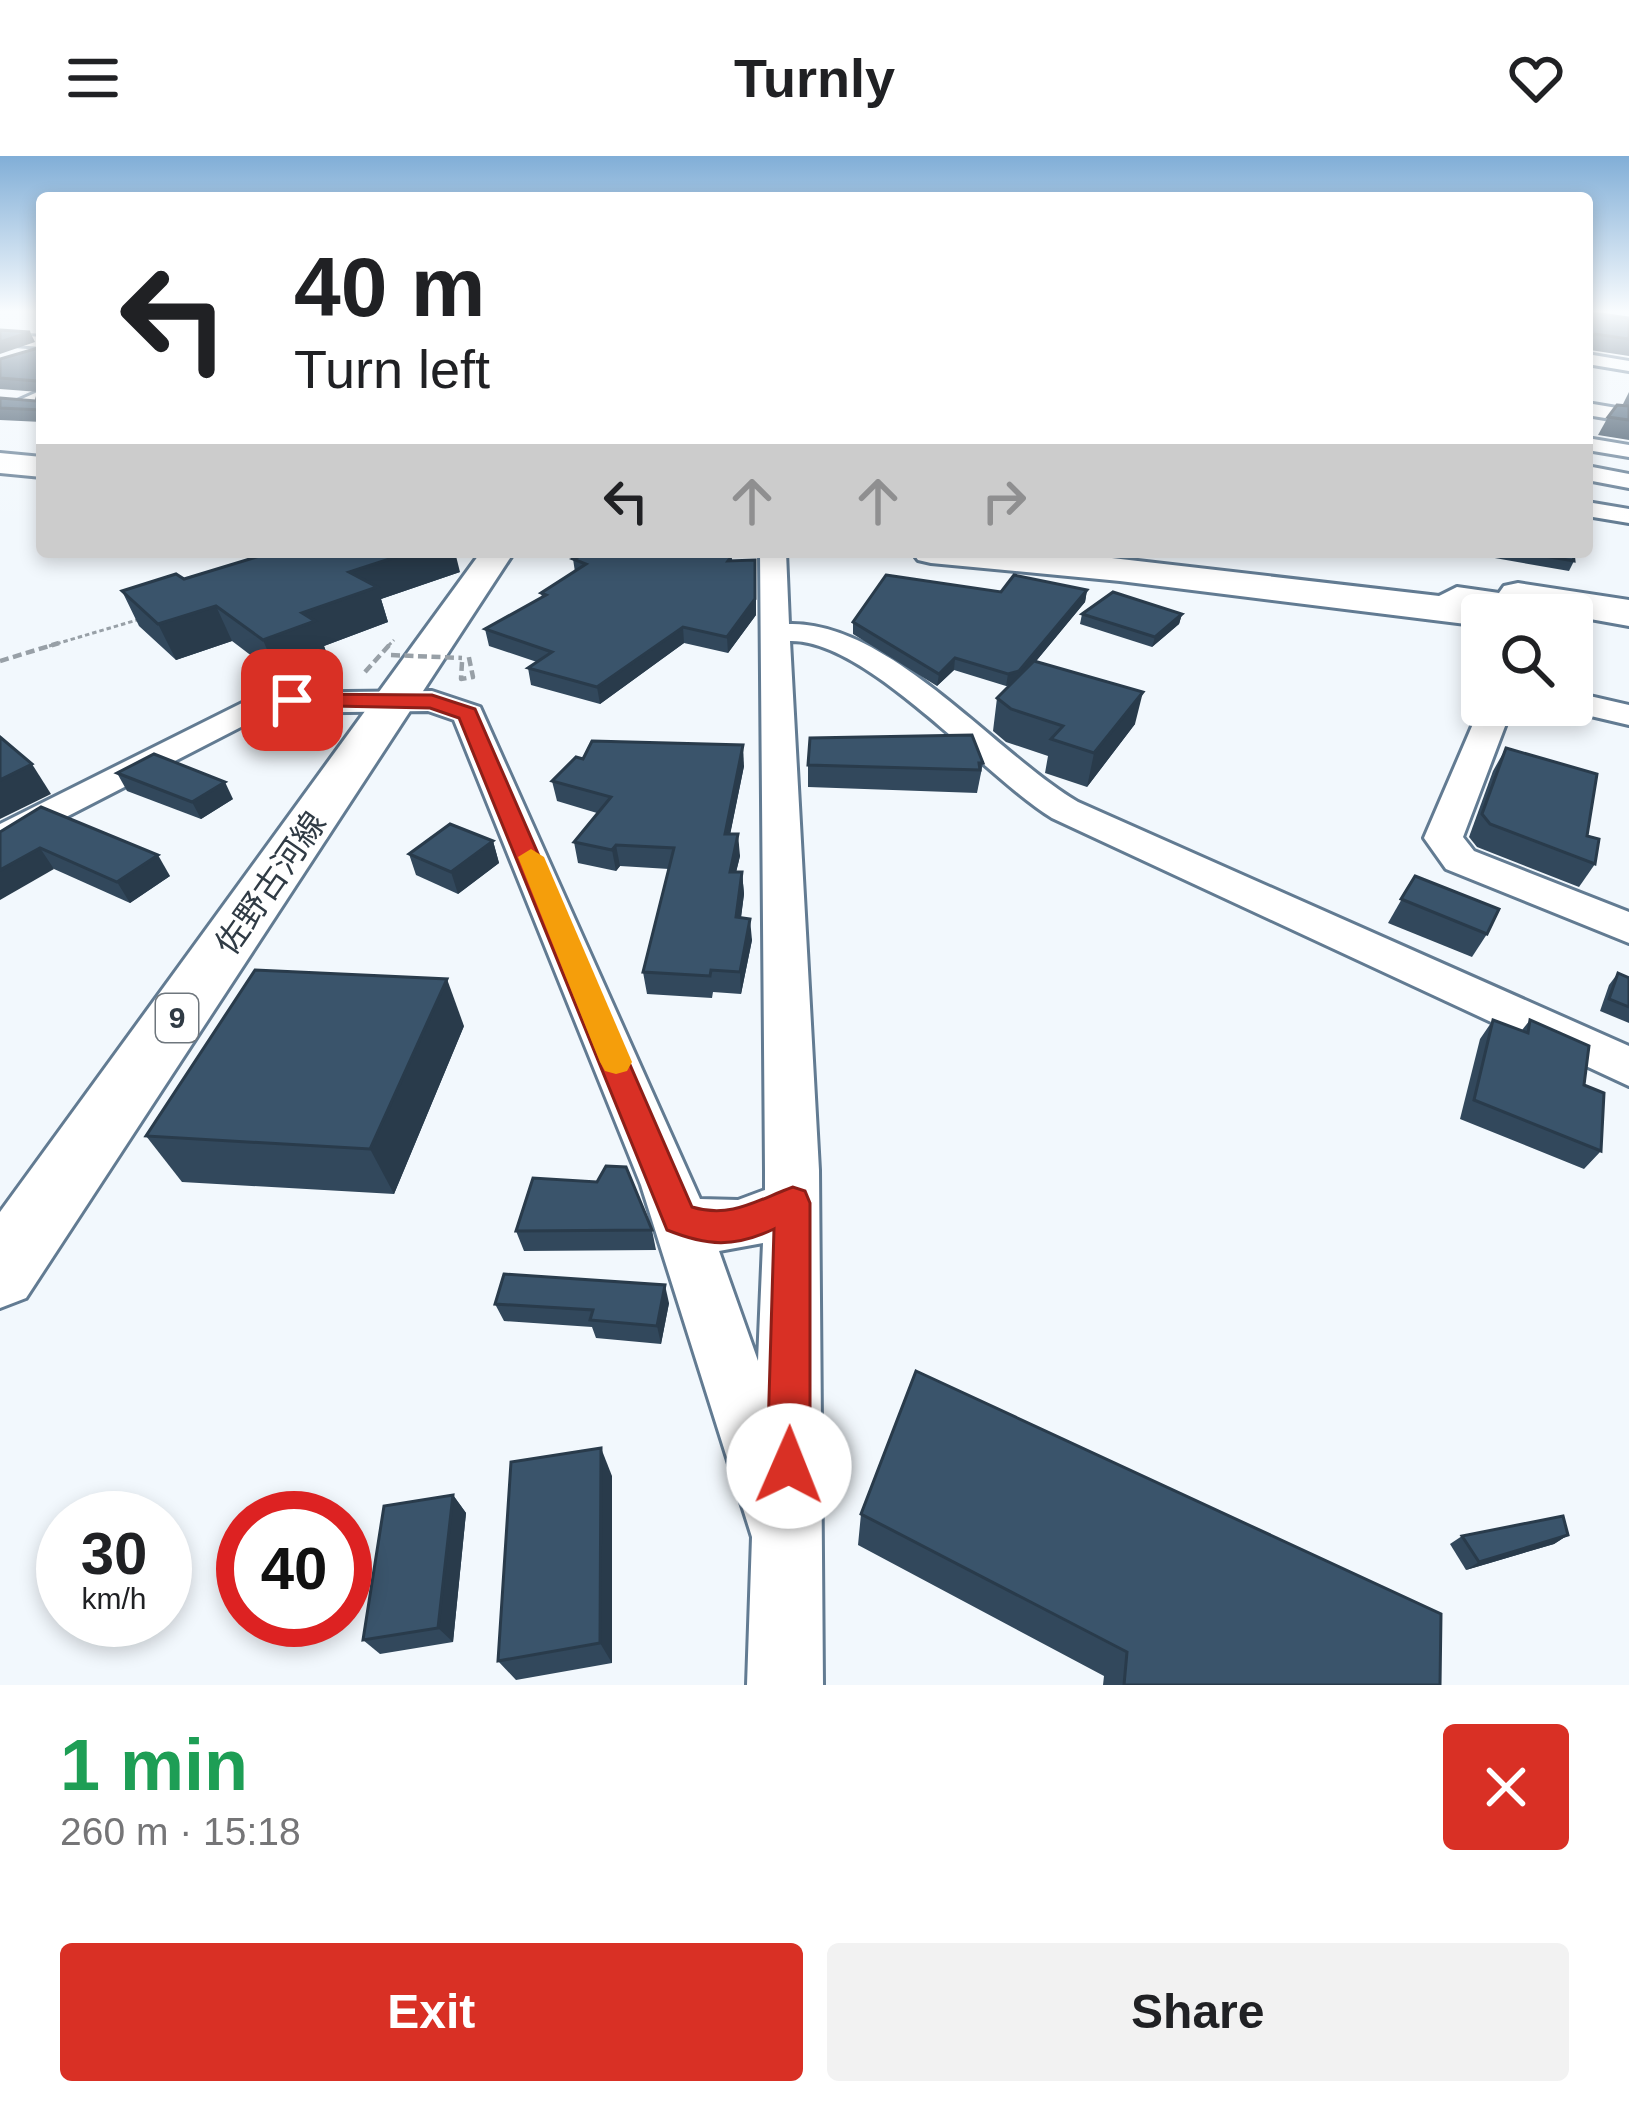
<!DOCTYPE html>
<meta charset="utf-8">
<style>
body{margin:0;font-family:Helvetica,"Noto Sans JP",sans-serif;background:#f2f2f2;color:#202124;height:100vh;display:flex;flex-direction:column;font-size:45px;white-space:nowrap}
*{box-sizing:border-box;margin:0}
p{font-size:39px;color:#757577}
.icon{flex:none;width:66px;height:66px;fill:none;stroke:currentColor;stroke-width:2;stroke-linecap:round;stroke-linejoin:round}
.map{position:relative;height:1529px;overflow:hidden}
.drawer{display:flex;flex-direction:column;background:#fff;flex:1}
.drawer>*{flex:none}
.banner{position:absolute;left:36px;top:36px;width:1557px;height:366px;border-radius:12px;box-shadow:0 6px 18px #0003;background:#fff;color:#202124;overflow:hidden}
.tools{position:absolute;left:1461px;top:438px;display:grid;gap:24px}
.tools a{display:grid;place-items:center;width:132px;height:132px;border-radius:12px;background:#fff;box-shadow:0 6px 18px #0003;font-size:60px}
.speed{position:absolute;left:36px;top:1335px;display:flex;gap:24px;font-size:60px;font-weight:700;text-align:center}
.speed>*{display:grid;place-content:center;width:156px;height:156px;border-radius:50%;background:#fff;box-shadow:0 6px 18px #0003;line-height:1}
.speed small{font-size:30px;font-weight:400}
.speed .limit{border:18px solid #d22;background:#fff;color:#111}
.pin{position:absolute;display:grid;place-items:center;width:102px;height:102px;color:#fff;margin:-51px;border-radius:24px;box-shadow:0 6px 18px #0006}
.me{position:absolute;width:132px;margin:-66px;rotate:1deg;stroke-linejoin:round;filter:drop-shadow(0 0 9px #0008)}
.turn{display:flex;align-items:center;gap:42px;height:252px;padding:0 60px;font-size:54px}
.turn .icon{width:156px;height:156px;stroke-width:2.5}
.turn b{display:block;font-size:84px;line-height:102px}
.lanes{display:flex;align-items:center;height:114px;padding:0 60px;background:#0003;justify-content:center;gap:60px;direction:ltr}
.lanes .off{opacity:.35}
.round{display:grid;place-items:center;flex:none;width:126px;height:126px;border-radius:12px;background:#f2f2f2}
.overview{display:flex;align-items:center;justify-content:space-between;height:204px;padding:0 60px}
h1{font-size:72px;font-weight:700;line-height:90px;color:#1e9e55}
.primary-button{display:flex;gap:24px;margin-top:auto;padding:24px 60px}
.primary-button a{flex:1;height:138px;border-radius:12px;background:#d93025;color:#fff;font-size:48px;font-weight:700;line-height:138px;text-align:center}
.primary-button a+a{background:#f2f2f2;color:#202124}
header{display:flex;justify-content:space-between;align-items:center;height:156px;padding:0 60px;background:#fff;font-size:54px;font-weight:700}
.map>svg:first-child{display:block}
.lines{fill:none;stroke-linecap:round;stroke-linejoin:round}
.minor-casing{stroke:#627b92;stroke-width:6}
.major-casing{stroke:#627b92;stroke-width:6}
.highway-casing{stroke:#627b92;stroke-width:6}
.path-far1{stroke:#98a0a7;stroke-width:3;stroke-dasharray:4.5 3;stroke-linecap:butt}
.path{stroke:#98a0a7;stroke-width:4.5;stroke-dasharray:9 4.5;stroke-linecap:butt}
.minor{fill:#fff;fill-rule:evenodd}
.major{fill:#fff;fill-rule:evenodd}
.highway{fill:#fff;fill-rule:evenodd}
.path-bridge{stroke:#98a0a7;stroke-width:4.5;stroke-dasharray:9 4.5;stroke-linecap:butt}
.wall{fill:#32485c}
.shaded-wall{fill:#293b4b}
.building{fill:#3a546b;stroke:#293b4b;stroke-width:3}
.route{fill:#d93025;stroke:#8d1f18;stroke-width:3}
.slow{fill:#f59e0b}
.labels{text-anchor:middle;stroke-width:12;stroke-linejoin:round;paint-order:stroke}
.shield{fill:#fff;stroke:#6e767d;stroke-width:3}
.shield-label{font-size:30px;font-weight:bold;fill:#303b45}
.street-label{font-size:33px;fill:#303b45;stroke:#fff}
</style>
<header><svg class="icon" aria-label="menu" viewBox="0 0 24 24"><path d="M4 6h16M4 12h16M4 18h16"/></svg>Turnly<svg class="icon" aria-label="heart" viewBox="0 0 24 24"><path d="M12 20l-8-8c-3-5 5-10 8-4 3-6 11-1 8 4z"/></svg></header>
<div class="map">
<svg width="1629" height="1529" viewBox="0 0 1629 1529">
<rect width="100%" height="100%" fill="#f2f8fd"/>
<g class="lines">
<defs>
<g id="minor">
<polygon points="0,178 42,181 42,191 0,188"/>
<polygon points="1587,198 1629,205 1629,215 1587,208"/>
<polygon points="42,234 42,245 24,252 15,246"/>
<polygon points="1587,247 1629,254 1629,266 1587,259"/>
<polygon points="1587,282 1629,289 1629,301 1587,294"/>
<polygon points="1587,310 1629,318 1629,332 1587,324"/>
<polygon points="1587,346 1629,353 1629,367 1587,360"/>
<path d="M760,396H786L789,468C889,465 996,598 1078,646L1629,890V930L1052,662C985,621 867,483 790,485L819,1014L823,1529H747L752,1381L641,1029L454,564L428,555L268,557L0,695V668L262,537L432,535L480,551L700,1043L738,1044L765,1034V1014ZM763,1087L758,1205L719,1095Z"/>
<polygon points="1572,536 1629,549 1629,569 1561,553 1558,549 1572,549"/>
<polygon points="1482,547 1513,549 1463,681 1474,695 1629,756 1629,787 1446,713 1424,682"/>
</g>
<polygon id="major" points="481,396 514,396 26,1142 0,1152 0,1056"/>
<g id="highway">
<polygon points="0,297 42,301 42,321 0,317"/>
<polygon points="912,396 1060,396 1439,440 1457,431 1499,437 1504,430 1518,427 1629,444 1629,470 1579,461 1572,469 1572,459 1482,459 1482,470 1120,425 931,407 918,404"/>
</g>
</defs>
<use href="#minor" class="minor-casing"/>
<use href="#major" class="major-casing"/>
<use href="#highway" class="highway-casing"/>
<g class="path-far1">
<polyline points="49,490 144,462"/>
<polyline points="388,490 394,484"/>
</g>
<g class="path">
<polyline points="0,505 59,487"/>
<polyline points="462,506 461,523 473,521 468,497"/>
<polyline points="365,516 391,487"/>
</g>
<use href="#minor" class="minor"/>
<use href="#major" class="major"/>
<use href="#highway" class="highway"/>
<polyline class="path-bridge" points="391,499 462,502"/>
</g>
<g class="wall">
<polygon points="1587,156 1629,162 1629,200 1590,194 1587,201"/>
<polygon points="42,177 42,266 0,264 0,242 36,245 39,236 0,233 0,203 38,192"/>
<polygon points="1629,236 1629,250 1623,248"/>
<polygon points="1629,250 1629,284 1598,279 1608,261"/>
<polygon points="1492,396 1573,396 1574,405 1569,415 1489,401"/>
<polygon points="731,401 756,459 728,497 684,487 600,548 531,529 528,512 537,506 489,490 485,473 542,441 541,437 575,416 573,403"/>
<polygon points="460,416 381,443 388,466 324,490 328,501 278,520 232,485 176,504 139,470 122,435 184,423"/>
<polygon points="1087,434 1085,446 1036,505 1135,568 1087,631 1045,617 1048,600 1006,586 993,575 997,542 1011,529 1006,530 954,514 937,530 853,478 853,466 1001,436"/>
<polygon points="1082,458 1182,458 1179,468 1152,491 1080,468"/>
<polygon points="1506,592 1587,680 1595,708 1579,731 1477,691 1469,681 1493,615"/>
<polygon points="583,603 744,610 730,678 740,700 736,716 742,716 744,738 741,762 752,784 741,838 713,836 712,842 647,838 643,816 669,713 620,710 616,715 578,707 574,686 597,657 557,645 552,625"/>
<polygon points="983,607 977,637 808,631 808,609"/>
<polygon points="117,617 233,643 201,663 127,635"/>
<polygon points="0,676 170,720 130,747 54,713"/>
<polygon points="493,685 499,707 458,738 416,719 409,698"/>
<polygon points="1415,720 1487,778 1472,801 1388,767"/>
<polygon points="1618,817 1629,822 1629,867 1600,855 1609,829"/>
<polygon points="1493,864 1522,874 1530,864 1584,929 1601,995 1584,1013 1460,963 1480,883"/>
<polygon points="464,870 394,1038 182,1026 146,980"/>
<polygon points="652,1074 656,1094 524,1095 516,1075"/>
<polygon points="669,1147 661,1188 596,1182 592,1171 504,1165 495,1148"/>
<polygon points="612,1320 612,1507 516,1524 498,1505"/>
<polygon points="453,1339 466,1357 453,1486 380,1498 363,1484"/>
<polygon points="861,1358 1440,1529 1103,1529 1104,1520 858,1389"/>
<polygon points="1568,1379 1554,1388 1466,1414 1450,1388 1462,1380"/>
</g>
<g class="shaded-wall">
<polygon points="30,176 35,186 0,198 0,186"/>
<polygon points="411,396 455,396 460,416 381,443 388,466 324,490 328,501 278,520 263,484 302,457 349,416"/>
<polygon points="756,420 756,459 728,497 727,481"/>
<polygon points="1087,434 1085,446 1018,527 1006,530 1008,518"/>
<polygon points="216,450 232,485 176,504 158,468"/>
<polygon points="1182,458 1179,468 1152,491 1155,481"/>
<polygon points="683,471 684,487 600,548 597,531"/>
<polygon points="955,502 954,514 937,530 939,518"/>
<polygon points="1143,536 1135,568 1087,631 1094,597"/>
<polygon points="743,589 744,610 726,699 725,678"/>
<polygon points="32,608 51,638 0,663 0,624"/>
<polygon points="225,626 233,643 201,663 192,646"/>
<polygon points="738,678 740,700 731,737 730,716"/>
<polygon points="493,685 499,707 458,738 451,716"/>
<polygon points="616,689 620,710 616,715 612,694"/>
<polygon points="40,692 54,713 0,744 0,714"/>
<polygon points="158,699 170,720 130,747 117,726"/>
<polygon points="742,716 744,738 738,783 736,761"/>
<polygon points="750,763 752,784 741,838 740,816"/>
<polygon points="447,823 464,870 394,1038 370,993"/>
<polygon points="665,1129 669,1147 661,1188 657,1170"/>
<polygon points="601,1292 612,1320 612,1507 600,1487"/>
<polygon points="453,1339 466,1357 453,1486 438,1472"/>
<polygon points="1568,1379 1554,1388 1466,1414 1479,1406"/>
</g>
<g class="building">
<polygon points="1587,156 1629,162 1629,183 1595,178 1590,182 1591,193 1587,197"/>
<polygon points="0,174 30,176 0,186"/>
<polygon points="41,177 42,254 0,252 0,242 36,245 41,229 37,225 0,222 0,203 38,192"/>
<polygon points="1617,249 1629,250 1629,264 1608,261"/>
<polygon points="273,396 411,396 349,416 377,431 302,457 315,465 263,484 216,450 158,468 122,435 176,418 184,423"/>
<polygon points="590,396 707,396 731,401 728,405 755,404 755,443 727,481 683,471 597,531 528,512 552,496 485,473 546,439 541,437 586,408 573,403"/>
<polygon points="1520,396 1573,396 1574,405"/>
<polygon points="886,419 1001,436 1014,419 1087,434 1019,515 1008,518 955,502 939,518 853,466"/>
<polygon points="1113,436 1182,458 1155,481 1082,458"/>
<polygon points="1034,505 1143,536 1094,597 1051,583 1063,570 1011,553 997,542"/>
<polygon points="972,579 983,607 979,607 980,614 808,609 810,582"/>
<polygon points="0,581 32,608 0,624"/>
<polygon points="592,585 743,589 725,678 738,678 730,716 742,716 736,761 750,763 740,816 711,814 710,820 643,816 674,692 616,689 612,694 574,686 611,641 552,625 576,601 583,603"/>
<polygon points="1506,592 1597,618 1587,680 1599,683 1595,708 1490,668 1482,658"/>
<polygon points="154,598 225,626 192,646 117,617"/>
<polygon points="41,651 158,699 117,726 40,692 0,714 0,676"/>
<polygon points="450,668 493,685 451,716 409,698"/>
<polygon points="1415,720 1499,753 1487,778 1401,743"/>
<polygon points="255,814 447,823 370,993 146,980"/>
<polygon points="1618,817 1629,822 1629,851 1609,843"/>
<polygon points="1493,864 1528,877 1530,864 1589,890 1584,929 1604,937 1601,995 1474,944"/>
<polygon points="606,1010 626,1011 652,1074 516,1075 533,1022 597,1026"/>
<polygon points="504,1118 665,1129 657,1170 590,1164 593,1154 495,1148"/>
<polygon points="916,1215 1441,1458 1440,1529 1124,1529 1127,1496 861,1358"/>
<polygon points="601,1292 600,1487 498,1505 511,1306"/>
<polygon points="453,1339 438,1472 363,1484 384,1350"/>
<polygon points="1563,1360 1568,1379 1479,1406 1462,1380"/>
</g>
<linearGradient id="sky" x2="0" y2="1"><stop stop-color="#81aed7"/><stop offset="0.42" stop-color="#f9fcfe"/><stop offset="1" stop-color="#f9fcfe" stop-opacity="0"/></linearGradient>
<rect width="1629" height="370" fill="url(#sky)"/>
<path class="route" d="M292,538L432,539L475,553L692,1051C731,1063 757,1044 793,1031L805,1035L810,1047V1310L804,1325L789,1332L773,1325L767,1310L774,1073C734,1092 707,1090 667,1074L459,562L430,552L285,549V540Z"/>
<polygon class="slow" points="531,693 544,701 632,906 627,915 616,918 605,915 600,906 518,701"/>
<g class="labels">
<rect class="shield" x="156" y="838" width="42" height="48" rx="9"/>
<g class="shield-label">
<text x="177" y="872">9</text>
</g>
<g class="street-label">
<text transform="translate(270 727) rotate(-55)" y="12">佐野古河線</text>
</g>
</g>
</svg>
<div class="tools">
<a><svg class="icon" aria-label="search" viewBox="0 0 24 24"><circle cx="10" cy="10" r="6"/><path d="M15 15l6 6"/></svg></a>
</div>
<div class="speed"><div>30<small>km/h</small></div><div class="limit">40</div></div>
<div class="pin" style="left:292px;top:544px;background:#d93025"><svg class="icon" aria-label="arrive" viewBox="0 0 24 24"><path d="M6 21V4h12l-3 4 3 4H6"/></svg></div>
<svg class="me" style="left:789px;top:1310px" viewBox="-20 -20 40 40"><circle r="19" fill="#fff"/><path d="M0-13L10 11 0 6-10 11z" fill="#d93025"/></svg>
<div class="banner">
<div class="turn"><svg class="icon" aria-label="left" viewBox="0 0 24 24"><path d="M17 20v-9H6M10 6l-5 5 5 5"/></svg><div><b>40 m</b>Turn left</div></div>
<div class="lanes"><svg class="icon" aria-label="left" viewBox="0 0 24 24"><path d="M17 20v-9H6M10 6l-5 5 5 5"/></svg><svg class="icon off" aria-label="ahead" viewBox="0 0 24 24"><path d="M12 20V5M6 11l6-6 6 6"/></svg><svg class="icon off" aria-label="ahead" viewBox="0 0 24 24"><path d="M12 20V5M6 11l6-6 6 6"/></svg><svg class="icon off" aria-label="right" viewBox="0 0 24 24"><path d="M7 20v-9h11M14 6l5 5-5 5"/></svg></div>
</div>
</div>
<section class="drawer">
<div class="overview"><div><h1>1 min</h1><p>260 m · 15:18</p></div><a class="round" style="background:#d93025;color:#fff"><svg class="icon" aria-label="close" viewBox="0 0 24 24"><path d="M6 6l12 12M18 6L6 18"/></svg></a></div>
<div class="primary-button"><a>Exit</a><a>Share</a></div>
</section>
